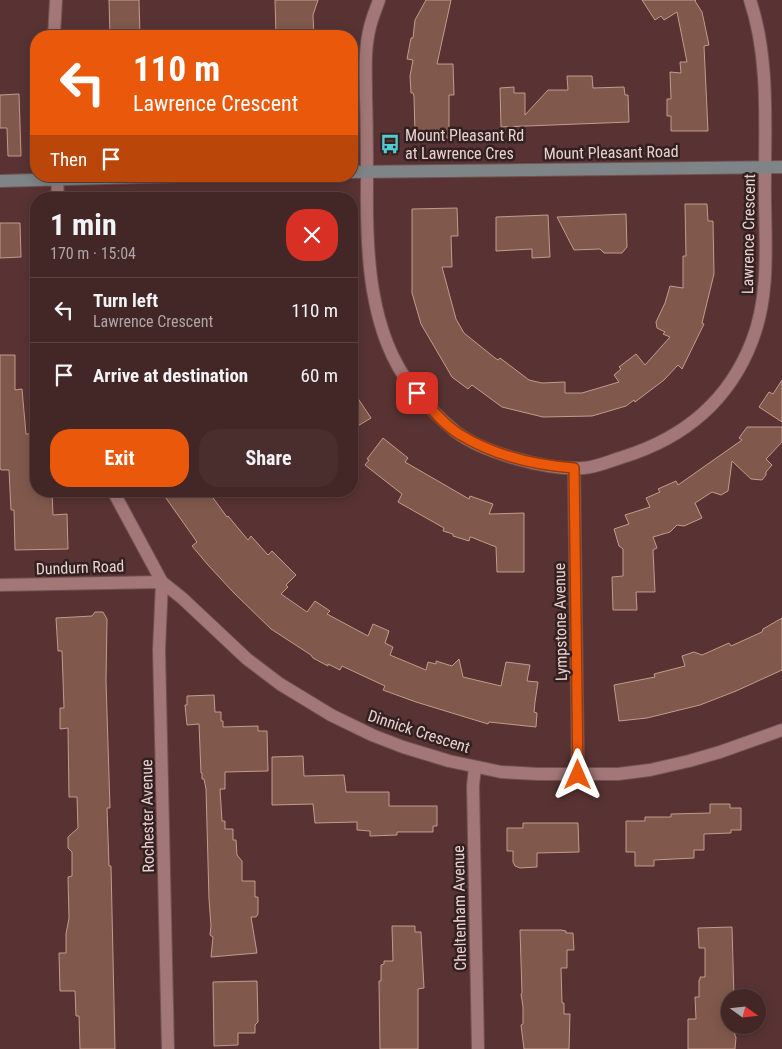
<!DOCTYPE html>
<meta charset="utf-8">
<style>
body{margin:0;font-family:"Roboto Condensed",sans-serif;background:#4a2e2e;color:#f1f3f6;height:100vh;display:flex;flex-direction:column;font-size:19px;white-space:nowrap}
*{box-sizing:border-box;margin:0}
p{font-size:16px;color:#afa5a7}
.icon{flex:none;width:28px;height:28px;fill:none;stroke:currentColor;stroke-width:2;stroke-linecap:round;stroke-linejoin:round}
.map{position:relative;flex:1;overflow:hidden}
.details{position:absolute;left:30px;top:192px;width:328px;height:305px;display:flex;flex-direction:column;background:#432626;border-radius:20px;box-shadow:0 2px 12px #0003,0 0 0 1px #5b4343}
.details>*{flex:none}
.top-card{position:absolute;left:30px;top:30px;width:328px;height:152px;border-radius:20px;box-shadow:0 2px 12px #0003,0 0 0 1px #5b4343;background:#ea580c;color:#fff;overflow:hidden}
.needle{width:32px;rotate:105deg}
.tools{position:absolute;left:721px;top:989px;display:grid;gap:10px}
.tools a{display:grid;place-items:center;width:45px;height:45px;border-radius:50%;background:#432626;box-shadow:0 2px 12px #0003,0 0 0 1px #5b4343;font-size:25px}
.pin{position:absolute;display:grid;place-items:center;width:42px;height:42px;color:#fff;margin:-21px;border-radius:10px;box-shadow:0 2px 8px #0006}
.me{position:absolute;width:55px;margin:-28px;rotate:0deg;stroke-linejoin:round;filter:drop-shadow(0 0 4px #0008)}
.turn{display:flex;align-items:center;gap:18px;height:105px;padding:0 20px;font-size:22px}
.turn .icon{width:65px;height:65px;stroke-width:2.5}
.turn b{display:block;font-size:35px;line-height:42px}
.then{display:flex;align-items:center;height:48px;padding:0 20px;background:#0003;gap:10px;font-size:19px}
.round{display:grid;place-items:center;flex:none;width:52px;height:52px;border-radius:20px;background:#4a2e2e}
.headline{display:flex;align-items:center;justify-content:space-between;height:85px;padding:0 20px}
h1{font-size:30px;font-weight:700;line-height:38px}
.cta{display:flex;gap:10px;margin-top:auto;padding:10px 20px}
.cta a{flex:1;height:58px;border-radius:20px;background:#ea580c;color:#fff;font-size:20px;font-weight:700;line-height:58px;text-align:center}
.cta a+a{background:#4a2e2e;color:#f1f3f6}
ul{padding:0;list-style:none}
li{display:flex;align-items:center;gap:15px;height:65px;padding:0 20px;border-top:1px solid #5b4343}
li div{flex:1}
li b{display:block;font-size:19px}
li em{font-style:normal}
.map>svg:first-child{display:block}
.building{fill:#80594c;stroke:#c59a8c}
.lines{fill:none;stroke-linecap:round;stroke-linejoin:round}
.minor-casing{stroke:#715152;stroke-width:14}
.secondary-casing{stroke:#715152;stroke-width:14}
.minor{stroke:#a37777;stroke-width:12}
.secondary{stroke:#7f8587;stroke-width:12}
.route-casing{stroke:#983908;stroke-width:12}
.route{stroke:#ea580c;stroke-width:9}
.labels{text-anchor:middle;stroke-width:5;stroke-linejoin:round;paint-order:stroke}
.poi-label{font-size:16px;fill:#ead1d1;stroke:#322120;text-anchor:start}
.street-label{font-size:16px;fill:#ead1d1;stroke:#322120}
</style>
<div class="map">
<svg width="782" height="1049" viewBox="0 0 782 1049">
<rect width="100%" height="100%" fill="#593333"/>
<g class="building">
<polygon points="109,0 139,0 140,36 110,36"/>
<polygon points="275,0 318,0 313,15 314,36 276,36"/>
<polygon points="426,0 451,0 437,64 453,64 454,95 449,95 449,138 434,138 434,134 415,134 414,96 413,93 411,93 410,76 413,60 407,59 411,38 413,38 415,20"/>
<polygon points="642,0 696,0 695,1 702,12 709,45 704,46 708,131 671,131 671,116 667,116 667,99 671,99 670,72 681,73 680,62 687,62 677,12 664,20 661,16 655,20"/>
<polygon points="567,76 592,76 593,88 624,87 625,95 628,95 629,122 501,127 500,88 514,87 514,93 525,93 525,115 548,90 568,90"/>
<polygon points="19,94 21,156 8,156 7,128 0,128 0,95"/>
<polygon points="685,204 707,204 708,221 713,221 714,274 702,323 704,324 682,369 678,365 664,380 635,402 634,400 626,406 592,416 543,417 502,407 472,385 468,389 452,377 421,324 412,293 412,209 457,208 458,236 451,236 452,267 442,267 456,319 464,333 495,358 498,360 500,358 529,380 542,383 565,382 565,393 582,393 619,382 614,375 621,369 619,367 636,354 645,365 670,337 663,334 665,332 657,328 656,322 665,303 670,286 683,288 683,256 686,256"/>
<polygon points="626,214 627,247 622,253 604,253 600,249 574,250 557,217"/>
<polygon points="548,215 550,257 532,258 532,249 496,251 496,217"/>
<polygon points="0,223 20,223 21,257 0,258"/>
<polygon points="0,355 15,355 15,390 22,389 26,434 36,434 36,491 52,491 53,515 67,514 68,549 15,550 14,510 11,510 9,470 1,470 0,468"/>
<polygon points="782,380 782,422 759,407 769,392 773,394"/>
<polygon points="351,388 371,418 351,430"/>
<polygon points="747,427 782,427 782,442 766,459 772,465 766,472 766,475 762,480 751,479 732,461 728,491 721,495 712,492 695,503 702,518 684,526 677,525 670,532 653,537 657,548 653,550 655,592 636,592 637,610 613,610 612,577 623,576 623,549 619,546 614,529 629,524 625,515 650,507 646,498 660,492 658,489 676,481 678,485 742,440 739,438"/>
<polygon points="383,438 408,458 405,462 469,499 470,496 493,504 489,514 524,513 524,572 497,572 496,547 471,537 470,537 469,541 453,536 453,534 443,531 444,528 398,502 402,494 365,465 369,460 367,459"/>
<polygon points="161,491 208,491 227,517 228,516 248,540 251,536 268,555 272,551 296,575 286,585 288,587 281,594 307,612 315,601 330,611 327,614 368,636 373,624 389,631 385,643 393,647 390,655 426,670 428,662 436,664 436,661 452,666 459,659 463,677 501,686 506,662 530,665 527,681 538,682 535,702 534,712 537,713 536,727 489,722 488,724 416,702 383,690 385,686 342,666 340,670 328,664 328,666 313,658 311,655 271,629 233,592 208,565 192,546 197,542"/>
<polygon points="95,612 103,612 107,619 106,681 110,808 107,808 109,866 111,866 115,1049 80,1049 79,1016 76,1016 75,991 60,991 59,953 66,953 66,934 69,918 68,877 72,876 72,852 68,848 68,837 78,828 77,797 69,797 68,728 60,729 60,708 64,708 62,651 58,651 56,618 92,616"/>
<polygon points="782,618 782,670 736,691 700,705 647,718 619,721 614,685 655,677 654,674 685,666 682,656 694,652 702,655 729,643 731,646 762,632 763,629"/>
<polygon points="214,695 215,712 221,712 221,721 223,721 223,727 258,726 258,731 267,731 268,771 225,772 225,789 220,789 222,821 225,821 225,829 233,829 233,840 236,840 237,855 242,861 242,881 255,881 255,897 258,897 258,914 256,917 251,917 257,953 211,957 213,937 210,935 211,926 209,899 206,789 204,779 202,779 202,773 201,773 199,724 187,725 185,705 187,705 187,696"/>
<polygon points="303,756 304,776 344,775 346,792 389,792 389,806 437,806 437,826 433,826 433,832 397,832 397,835 370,836 370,831 357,830 357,822 315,823 313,804 272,805 272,757"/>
<polygon points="710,804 730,804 730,808 741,808 741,830 731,830 731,833 704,834 704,850 694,850 694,858 654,860 654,866 635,866 635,852 626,852 626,821 645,821 645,817 671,817 671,814 710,813"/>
<polygon points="523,823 578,823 579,852 537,853 537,867 520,868 515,866 513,862 513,851 507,851 507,828 523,828"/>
<polygon points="392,926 415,926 415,932 421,932 424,988 418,989 418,1049 380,1049 379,981 381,981 381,965 384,964 384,961 393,961"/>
<polygon points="732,927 734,998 730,998 730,1025 734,1025 735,1036 736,1037 735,1049 688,1049 688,1019 696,1019 695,997 699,997 699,980 700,980 700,977 705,977 705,948 699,948 698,928"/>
<polygon points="520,930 561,930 566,931 566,933 573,933 574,950 567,950 567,968 561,968 562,1003 564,1003 564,1014 570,1014 569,1049 524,1049 521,1025 523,1024 523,1007 521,994 522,993"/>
<polygon points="257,981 258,1022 255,1025 255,1033 238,1033 238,1045 214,1046 213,982"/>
</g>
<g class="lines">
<defs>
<g id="minor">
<path d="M379,0C376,9 372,18 370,27C364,50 366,74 366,97C367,126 367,155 367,185C366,251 369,332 411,386C424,402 440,419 456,432C484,453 549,471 584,468C597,467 610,461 623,457C684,438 729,401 752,341C772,290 764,233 765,179C765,121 769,56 750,0"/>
<polyline points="54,36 56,0"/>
<polyline points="57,176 58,199"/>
<polyline points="574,468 578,775"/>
<polyline points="113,491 162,582 182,598 247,659 280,684 331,715 372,735 403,747 449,761 501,772 538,774 618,774 650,770 689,761 720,752 782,730"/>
<polyline points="162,582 159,650 168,1049"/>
<polyline points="0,585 162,582"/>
<polyline points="475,767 473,786 478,1049"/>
</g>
<g id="secondary">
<polyline points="351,172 782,167"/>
<polyline points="0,181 177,176"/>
</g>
</defs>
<use href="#minor" class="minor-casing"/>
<use href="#secondary" class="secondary-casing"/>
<use href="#minor" class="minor"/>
<use href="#secondary" class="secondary"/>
</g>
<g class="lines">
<defs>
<path id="route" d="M417,393C430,407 443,424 459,434C493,455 534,465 574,468L578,775"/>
</defs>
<use href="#route" class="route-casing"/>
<use href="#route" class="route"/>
</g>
<defs>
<symbol id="bus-bare" viewBox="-9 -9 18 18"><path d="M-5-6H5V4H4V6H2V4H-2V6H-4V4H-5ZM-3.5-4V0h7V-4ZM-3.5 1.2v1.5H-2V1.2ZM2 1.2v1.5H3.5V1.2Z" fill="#51ccd2" stroke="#322120" stroke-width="2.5" paint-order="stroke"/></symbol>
</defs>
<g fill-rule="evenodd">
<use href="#bus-bare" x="376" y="130" width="28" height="28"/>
</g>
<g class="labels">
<g class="poi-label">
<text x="405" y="141">Mount Pleasant Rd<tspan x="405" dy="18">at Lawrence Cres</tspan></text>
</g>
<g class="street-label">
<text transform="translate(611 152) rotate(-1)" y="6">Mount Pleasant Road</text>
<text transform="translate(748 234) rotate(-89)" y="6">Lawrence Crescent</text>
<text transform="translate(80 567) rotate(-2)" y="6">Dundurn Road</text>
<text transform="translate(560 622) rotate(-91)" y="6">Lympstone Avenue</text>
<text transform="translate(419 731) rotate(18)" y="6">Dinnick Crescent</text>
<text transform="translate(147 816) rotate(-91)" y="6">Rochester Avenue</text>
<text transform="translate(459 908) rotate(-91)" y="6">Cheltenham Avenue</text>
</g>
</g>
</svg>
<div class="tools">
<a><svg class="needle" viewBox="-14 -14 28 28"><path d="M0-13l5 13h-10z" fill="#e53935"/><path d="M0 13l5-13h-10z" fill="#afa5a7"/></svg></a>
</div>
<div class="pin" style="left:417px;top:393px;background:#d93025"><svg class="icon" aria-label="arrive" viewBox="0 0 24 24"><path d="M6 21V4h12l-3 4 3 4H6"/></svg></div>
<svg class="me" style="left:578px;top:775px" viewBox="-20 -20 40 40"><path d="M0-17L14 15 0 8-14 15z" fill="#ea580c" stroke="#fff" stroke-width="4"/></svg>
<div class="top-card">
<div class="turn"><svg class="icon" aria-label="left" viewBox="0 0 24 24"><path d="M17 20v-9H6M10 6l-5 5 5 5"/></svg><div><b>110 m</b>Lawrence Crescent</div></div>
<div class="then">Then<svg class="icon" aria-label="arrive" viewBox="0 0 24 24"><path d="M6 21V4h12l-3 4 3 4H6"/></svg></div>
</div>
<section class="details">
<div class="headline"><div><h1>1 min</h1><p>170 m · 15:04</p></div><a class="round" style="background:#d93025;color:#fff"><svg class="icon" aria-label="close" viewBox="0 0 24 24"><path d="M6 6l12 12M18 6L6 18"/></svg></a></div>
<ul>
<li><svg class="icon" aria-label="left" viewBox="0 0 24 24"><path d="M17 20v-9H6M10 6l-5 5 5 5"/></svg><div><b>Turn left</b><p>Lawrence Crescent</p></div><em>110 m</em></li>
<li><svg class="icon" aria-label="arrive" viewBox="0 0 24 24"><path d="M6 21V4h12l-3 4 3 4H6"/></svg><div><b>Arrive at destination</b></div><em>60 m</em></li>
</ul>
<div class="cta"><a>Exit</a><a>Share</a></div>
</section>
</div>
